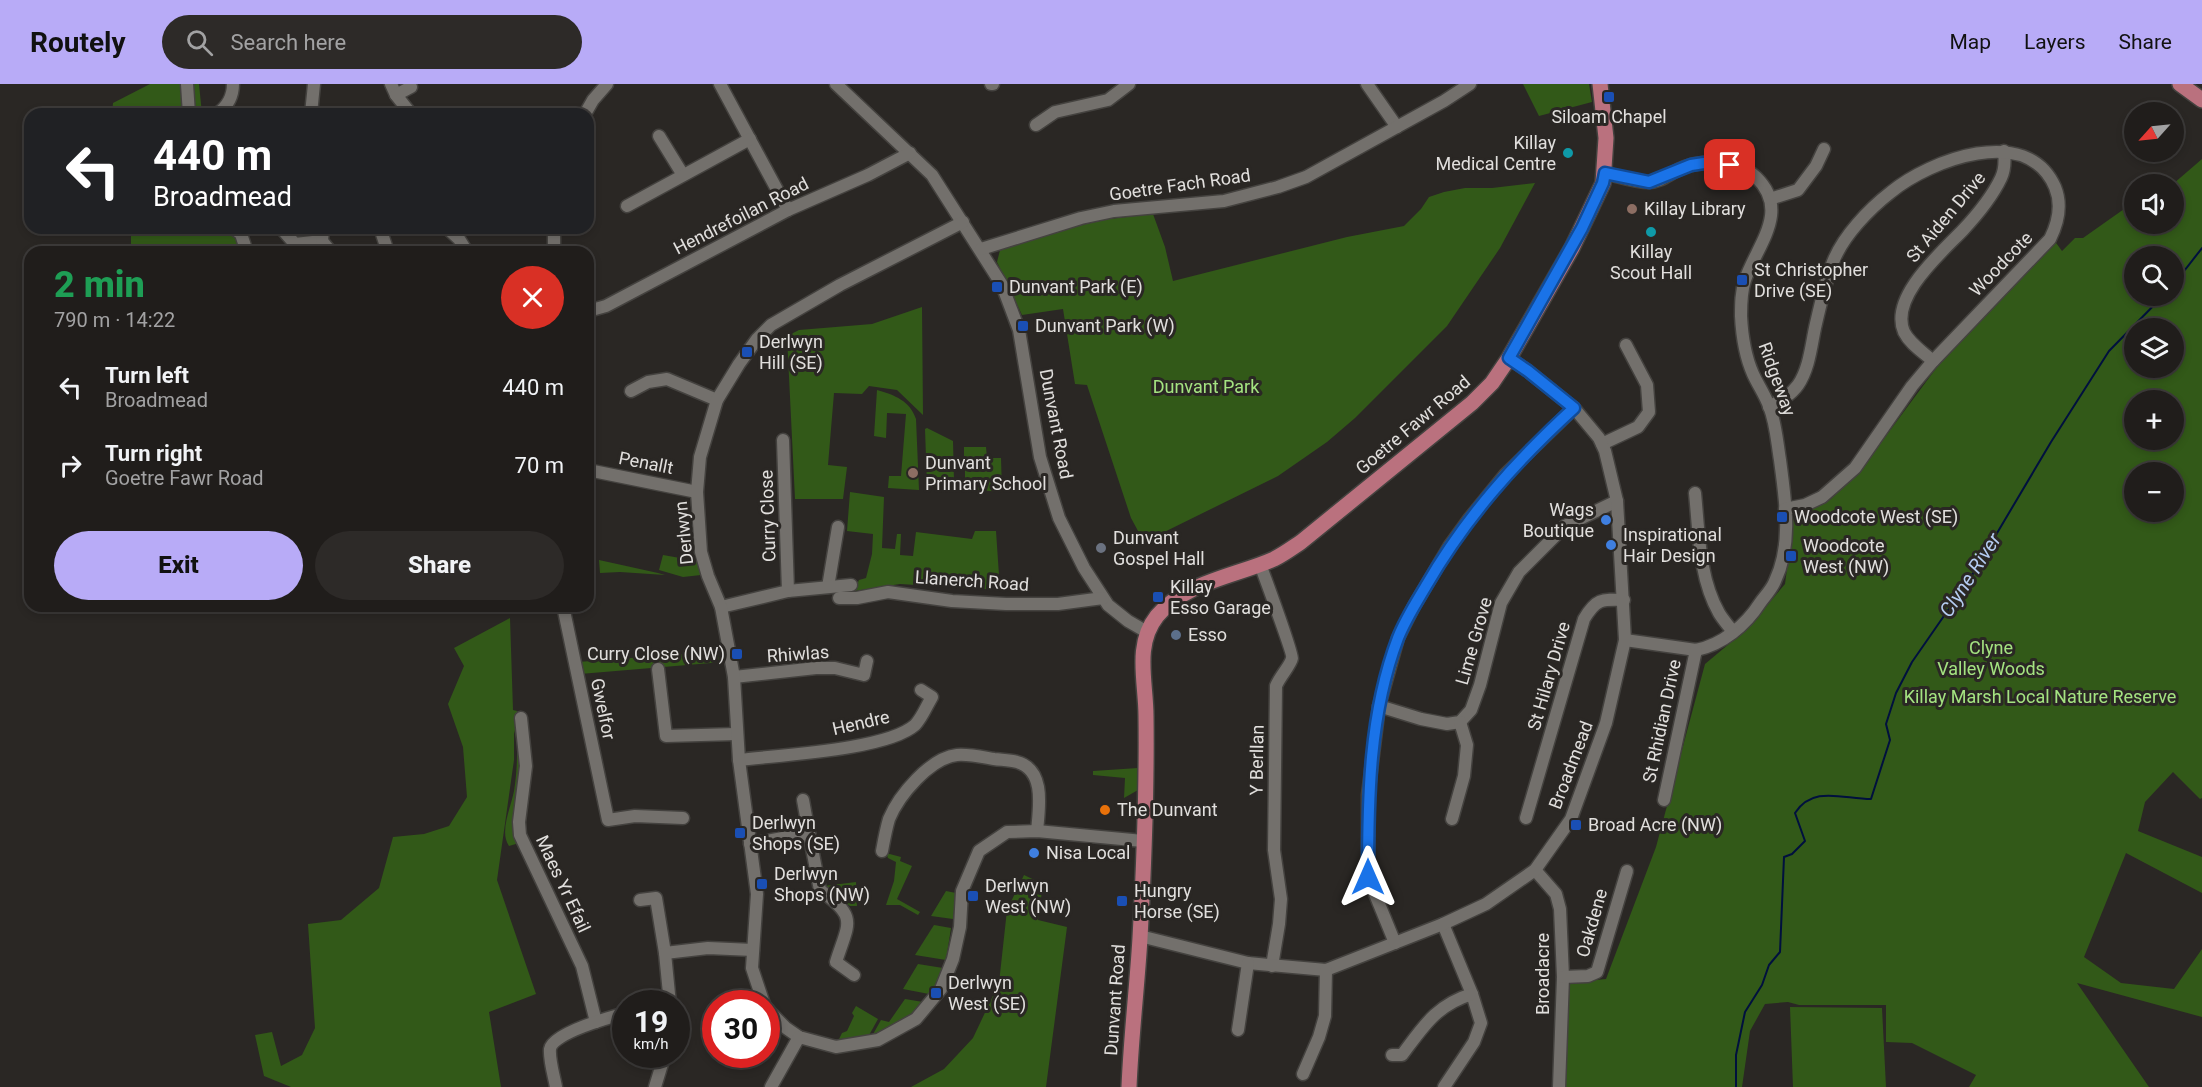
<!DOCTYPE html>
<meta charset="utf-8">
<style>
body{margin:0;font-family:Roboto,sans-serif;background:#2d2a28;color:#f1f3f6;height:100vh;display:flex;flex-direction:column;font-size:22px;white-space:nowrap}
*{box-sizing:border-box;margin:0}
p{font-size:20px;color:#a2a2a3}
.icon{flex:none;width:33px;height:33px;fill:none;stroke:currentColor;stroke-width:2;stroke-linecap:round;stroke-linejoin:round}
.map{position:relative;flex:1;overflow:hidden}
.panel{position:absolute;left:24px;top:162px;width:570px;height:366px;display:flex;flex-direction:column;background:#201d1b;border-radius:18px;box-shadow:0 3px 9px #0003,0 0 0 2px #3d3b3a}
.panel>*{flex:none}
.top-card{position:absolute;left:24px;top:24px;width:570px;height:126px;border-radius:18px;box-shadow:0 3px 9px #0003,0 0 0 2px #3d3b3a;background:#202124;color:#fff;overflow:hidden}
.needle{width:39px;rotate:243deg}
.tools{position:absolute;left:2124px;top:18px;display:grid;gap:12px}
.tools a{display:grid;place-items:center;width:60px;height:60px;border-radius:50%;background:#201d1b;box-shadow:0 3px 9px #0003,0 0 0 2px #3d3b3a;font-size:30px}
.speed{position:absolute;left:612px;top:906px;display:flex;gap:12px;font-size:30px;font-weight:700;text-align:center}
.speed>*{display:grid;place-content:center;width:78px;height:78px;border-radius:50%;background:#201d1b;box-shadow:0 3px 9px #0003,0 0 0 2px #3d3b3a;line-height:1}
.speed small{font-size:15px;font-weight:400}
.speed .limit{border:9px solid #d22;background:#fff;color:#111}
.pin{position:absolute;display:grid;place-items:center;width:51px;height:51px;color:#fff;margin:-26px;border-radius:12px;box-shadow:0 3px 9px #0006}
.me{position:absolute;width:66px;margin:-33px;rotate:0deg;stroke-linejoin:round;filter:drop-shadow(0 0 4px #0008)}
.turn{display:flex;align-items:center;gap:21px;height:126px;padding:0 30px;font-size:27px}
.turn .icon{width:78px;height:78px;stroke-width:2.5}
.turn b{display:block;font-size:42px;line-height:51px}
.round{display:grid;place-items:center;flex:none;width:63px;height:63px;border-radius:32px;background:#2d2a28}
.head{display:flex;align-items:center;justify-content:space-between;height:102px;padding:0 30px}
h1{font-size:36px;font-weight:800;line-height:45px;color:#1e9e55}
.cta{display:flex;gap:12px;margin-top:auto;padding:12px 30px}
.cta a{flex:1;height:69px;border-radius:36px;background:#b8abf7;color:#111;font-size:24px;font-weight:800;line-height:69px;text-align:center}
.cta a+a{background:#2d2a28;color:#f1f3f6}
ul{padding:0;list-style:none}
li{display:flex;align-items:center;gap:18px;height:78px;padding:0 30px}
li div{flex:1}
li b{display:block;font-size:22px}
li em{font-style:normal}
header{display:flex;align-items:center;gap:36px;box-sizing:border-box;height:84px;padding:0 30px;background:#b8abf7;color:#111}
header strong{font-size:28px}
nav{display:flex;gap:33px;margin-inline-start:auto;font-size:21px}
.search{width:420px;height:54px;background:#2d2a28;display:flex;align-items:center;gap:15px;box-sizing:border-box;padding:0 21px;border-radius:33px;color:#a2a2a3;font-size:22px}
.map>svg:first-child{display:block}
.green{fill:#325918;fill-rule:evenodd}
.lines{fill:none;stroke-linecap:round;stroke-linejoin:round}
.stream{stroke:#00103e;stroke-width:2}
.minor-casing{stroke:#44423f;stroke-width:15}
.major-casing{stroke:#44423f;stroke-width:18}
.minor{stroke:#73706c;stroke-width:12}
.major{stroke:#ba717e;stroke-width:15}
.route-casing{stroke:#114b97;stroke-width:15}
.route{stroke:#1a73e8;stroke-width:10}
.transit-dot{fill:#1a4fb4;stroke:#2a2724;stroke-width:2}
.culture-dot{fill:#0f9aa8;stroke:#2a2724;stroke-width:2}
.education-dot{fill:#8d6e63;stroke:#2a2724;stroke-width:2}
.shop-dot{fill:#3f7fe0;stroke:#2a2724;stroke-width:2}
.worship-dot{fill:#6b7280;stroke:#2a2724;stroke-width:2}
.service-dot{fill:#5c6f8a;stroke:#2a2724;stroke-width:2}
.food-dot{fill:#e8710a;stroke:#2a2724;stroke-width:2}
.labels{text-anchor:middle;stroke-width:6;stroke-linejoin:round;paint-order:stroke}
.poi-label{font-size:18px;fill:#e1dfdd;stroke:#2a2724;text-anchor:start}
.street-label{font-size:18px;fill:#e1dfdd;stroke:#2a2724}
.park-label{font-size:18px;fill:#a4e381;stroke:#2a2724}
.water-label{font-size:20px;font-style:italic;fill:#b5ccf1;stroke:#2a2724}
</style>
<header>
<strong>Routely</strong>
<div class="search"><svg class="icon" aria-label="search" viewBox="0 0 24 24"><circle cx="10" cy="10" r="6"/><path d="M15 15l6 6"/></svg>Search here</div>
<nav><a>Map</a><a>Layers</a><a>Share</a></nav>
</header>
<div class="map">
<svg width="2202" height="1003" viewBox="0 0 2202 1003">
<rect width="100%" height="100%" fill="#2a2724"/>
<g class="green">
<polygon points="150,0 199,0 202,30 112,30 113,19"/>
<polygon points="1523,0 1589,0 1592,18 1539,32"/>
<path d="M2202,75V714L2200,715L2173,688L2145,718L2138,747L2202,773V809L2126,769L2084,873L2121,899L2174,905L2202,865V933L2077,899L2149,1003H1969L1976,991L1912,959L1886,958V921H1799L1788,918L1765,920L1750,947L1742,1003H1565L1567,899L1606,895L1656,763L1705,580L1748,544L1785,500L1794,432L1831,415L1865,380L1937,283L2054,156L2062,167L2075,154H2083L2134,118V140H2174L2173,100ZM2134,172H2174V212H2134ZM2134,244H2174V284H2134ZM2134,316H2174V356H2134ZM2134,388H2174V428H2134Z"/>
<polygon points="1535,99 1500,164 1447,242 1355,334 1327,358 1278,392 1144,458 1131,434 1087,301 1075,300 1063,225 1022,231 997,178 1000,166 1063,145 1109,135 1153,130 1165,163 1173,197 1347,153 1404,142 1421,125 1429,113 1444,108 1465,104 1492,104"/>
<polygon points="131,144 241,144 247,150 250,162 229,168 117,168 131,160"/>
<polygon points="922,223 923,331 897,306 869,302 862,310 834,309 828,381 847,383 843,415 795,415 787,252 799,246 872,240"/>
<path d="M877,306C895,311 910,317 916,335L919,406L888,404L889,392H901L906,330L887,329L886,354L874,352Z"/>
<polygon points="927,344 953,357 954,397 948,397 947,404 927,402 925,345"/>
<polygon points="964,363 986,363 987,374 1001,374 1002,408 965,405 965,385 958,385 958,377 964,376"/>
<polygon points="850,408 884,413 882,464 895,465 897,450 901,450 900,471 913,472 916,448 972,455 975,447 996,447 1000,506 900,500 854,507 859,496 866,494 872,470 873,450 847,447"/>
<polygon points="663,471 697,477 701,491 683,493 659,486"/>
<polygon points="599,476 658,489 665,491 620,488 600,489"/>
<path d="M510,534L513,626L517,627L521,663L519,759L509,762C499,748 511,723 514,707C516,695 517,682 517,669L519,667L514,646V676L497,796L536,910L489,928L501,1003H291L264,992L255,951L272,948L281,982L302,971L315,944L308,840L341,836L379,804L393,753L424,750L449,742L467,713L463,663L448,620L464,582L454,564Z"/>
<polygon points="723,567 723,578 580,590 578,578"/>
<polygon points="1138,684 1138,706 1124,714 1125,694 1093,691 1093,687"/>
<polygon points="886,769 901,773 900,777 912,782 897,815 920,828 918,831 900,821 886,821 894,797 896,778 888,774"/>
<polygon points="1024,791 1043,800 1038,836 1067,843 1046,1003 911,1003 944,985 973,954 999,899 1007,826"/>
<polygon points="856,798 857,822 850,822 824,802"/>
<polygon points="946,807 956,809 953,835 931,832"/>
<polygon points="934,841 951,844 946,876 915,871"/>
<polygon points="918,880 943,884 934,904 929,910 903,905"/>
<path d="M905,915L923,918C908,935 893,944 872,952L881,936L889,938Z"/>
<polygon points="856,922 878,935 868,953 839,955 842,949 847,947 854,932 852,929"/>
<polygon points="1790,923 1882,924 1886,1003 1793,1003"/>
</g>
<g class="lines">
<g class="stream">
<polyline points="2174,200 2202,164"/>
<path d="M1736,1003V971L1745,928L1762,901L1769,881L1780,868L1784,773L1792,770L1805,757L1795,729C1813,701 1843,715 1871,715L1890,656L1886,640L1896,609L1912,578L1971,493L2051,358L2109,267L2163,212"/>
</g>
<defs>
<g id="minor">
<polyline points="187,0 189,30"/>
<polyline points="391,0 396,11 411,30"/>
<polyline points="720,0 788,126"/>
<polyline points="836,0 932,91 1002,201 1019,246 1040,373 1059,434 1084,484 1108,521 1128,537 1147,548"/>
<polyline points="991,0 993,0"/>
<polyline points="1367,0 1397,43"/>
<polyline points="396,11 411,3"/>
<path d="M217,30C228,22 233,13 233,0"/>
<polyline points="311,30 314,0"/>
<polyline points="450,30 480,30"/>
<polyline points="585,30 593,16 607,0"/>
<polyline points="1036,41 1055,28 1108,16 1129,0"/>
<polyline points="659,52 683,91"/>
<path d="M1605,89C1618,92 1635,98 1649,98C1660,98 1669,90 1678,86C1699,75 1738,75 1756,93C1791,127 1757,161 1745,196C1741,208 1741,220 1741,232C1742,252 1745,272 1753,290C1758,301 1765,311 1769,322C1776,339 1777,358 1780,376C1785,415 1793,459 1775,497C1772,505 1765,512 1760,519C1746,541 1722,561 1696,566L1625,556"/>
<polyline points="1770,115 1798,106 1816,82 1824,65"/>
<polyline points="627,122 750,55"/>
<polyline points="233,144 241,150 247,168"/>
<polyline points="281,144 295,160 322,157"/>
<polyline points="323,144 322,157 331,168"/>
<polyline points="380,144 388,168"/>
<polyline points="447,144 459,155 467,168"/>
<polyline points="554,144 554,168"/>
<polyline points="981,165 1081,134 1114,127 1224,117 1278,103 1306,93 1444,17 1470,0"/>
<polyline points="588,227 606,222 788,126 868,91 910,69"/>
<path d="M1933,277C1923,268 1910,260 1904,248C1889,213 1942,168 1963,146C1977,131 1992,113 2001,94C2005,86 2005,76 2004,67"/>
<polyline points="631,307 648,298 667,295 717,316"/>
<path d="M1769,323C1780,317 1791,311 1798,301C1809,285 1811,263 1815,244C1820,222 1825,199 1833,178C1843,152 1869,125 1891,108C1930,76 2027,39 2055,103C2062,120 2058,139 2050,155L1933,277L1912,302L1855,384L1822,413L1805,421L1785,425"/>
<polyline points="1602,360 1638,343 1649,328 1647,301 1626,261"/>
<polyline points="588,386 697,408"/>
<path d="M1695,409C1699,449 1699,494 1719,529C1723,536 1729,542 1733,548"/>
<path d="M1260,480C1264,491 1293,569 1292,574C1291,581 1280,592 1276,602L1274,766L1281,815L1279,840L1272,882"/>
<polyline points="828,503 838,443"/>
<polyline points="788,507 851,501"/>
<polyline points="839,514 857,514 888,508 952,517 1006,520 1058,520 1103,514"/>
<polyline points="563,522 608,736 635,732 683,734"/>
<polyline points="721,523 788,507 783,356"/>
<polyline points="658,585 666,652 736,650"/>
<polyline points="734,593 816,584 835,584 864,591 867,577"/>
<polyline points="1379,622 1421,635 1447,640 1460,638 1471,626 1480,601 1501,519 1519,488 1565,442 1617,417"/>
<polyline points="521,634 526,682 519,738 520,751 582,882 596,938"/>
<path d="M739,676C779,671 887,666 915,641C922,634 927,621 932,613L921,606"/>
<polyline points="803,716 809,749"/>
<polyline points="1664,716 1696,566"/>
<path d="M1526,734L1584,535C1596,515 1601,515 1624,516"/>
<polyline points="1452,735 1464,692 1467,661 1460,638"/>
<path d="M750,760L809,749L820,806C858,834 849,837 836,878L854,891"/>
<path d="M882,767C884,756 886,745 889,735C899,711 930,674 957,671C969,670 982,673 994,675C1001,676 1010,676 1017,678C1046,686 1039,724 1037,747"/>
<polyline points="1535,786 1556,810 1560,825 1563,893 1559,1003"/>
<polyline points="640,816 656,814 665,869 708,864 753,866"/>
<polyline points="1443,840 1472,910 1481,939 1474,958 1444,1003"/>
<polyline points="1140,852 1248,879 1326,886 1443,840 1486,820 1535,786 1571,735 1606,639 1625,556 1617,417 1605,367 1599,354 1574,324 1528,287 1509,274"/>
<polyline points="1395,859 1368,793 1368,711 1379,622 1398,554 1414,522 1449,463 1470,434 1505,391 1574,324"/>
<polyline points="665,869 670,920"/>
<polyline points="1563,893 1588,892 1597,888 1627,787"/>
<polyline points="764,920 752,884 757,810 739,676 734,593 721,523 708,492 701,468 697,408 700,373 717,316 739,280 757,255 771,241 840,201 963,138"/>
<polyline points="766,924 786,944 799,953 836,963 878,956 916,935 941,905 953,875 960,843 962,807 979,767 1007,748 1037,747 1143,757"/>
<polyline points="1238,946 1248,879"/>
<path d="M1392,971H1402C1423,943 1436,921 1472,910"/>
<polyline points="1303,990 1319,953 1325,932 1326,886"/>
<path d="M556,1003C554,992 549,976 550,965C552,949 611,933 626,929"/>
<polyline points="655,1003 665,970"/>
<polyline points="771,1003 799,953"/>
</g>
<g id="major">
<polyline points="2180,0 2202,16"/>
<path d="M1129,1003C1131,953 1137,904 1140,854C1144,780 1147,706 1146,632C1146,598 1134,561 1157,532C1185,498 1236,492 1274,475C1284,470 1292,464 1301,458L1472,319L1492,299L1509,274L1572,164L1603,99L1606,54L1600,0"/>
</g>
</defs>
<use href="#minor" class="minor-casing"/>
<use href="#major" class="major-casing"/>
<use href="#minor" class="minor"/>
<use href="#major" class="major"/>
</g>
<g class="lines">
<defs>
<path id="route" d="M1368,793C1368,713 1369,630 1398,554C1405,536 1416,519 1426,502C1466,433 1515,378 1574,324L1528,287L1509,274L1582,144L1603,99L1605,89L1649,98L1691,81L1704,79L1730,81"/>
</defs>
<use href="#route" class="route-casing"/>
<use href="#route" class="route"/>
</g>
<g class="transit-dot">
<rect x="1603" y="7" width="12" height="12" rx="3"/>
<rect x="1736" y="190" width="12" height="12" rx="3"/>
<rect x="991" y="197" width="12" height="12" rx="3"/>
<rect x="1017" y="236" width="12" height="12" rx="3"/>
<rect x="741" y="262" width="12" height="12" rx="3"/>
<rect x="1776" y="427" width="12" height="12" rx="3"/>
<rect x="1785" y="466" width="12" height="12" rx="3"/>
<rect x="1152" y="507" width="12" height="12" rx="3"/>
<rect x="731" y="564" width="12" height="12" rx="3"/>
<rect x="1570" y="735" width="12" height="12" rx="3"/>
<rect x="734" y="743" width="12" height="12" rx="3"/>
<rect x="756" y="794" width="12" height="12" rx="3"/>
<rect x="967" y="806" width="12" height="12" rx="3"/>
<rect x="1116" y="811" width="12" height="12" rx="3"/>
<rect x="930" y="903" width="12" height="12" rx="3"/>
</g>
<g class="culture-dot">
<circle cx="1568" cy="69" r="6"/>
<circle cx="1651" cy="148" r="6"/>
</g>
<g class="education-dot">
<circle cx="1632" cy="125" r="6"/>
<circle cx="913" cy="389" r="6"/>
</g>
<g class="shop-dot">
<circle cx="1606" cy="436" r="6"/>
<circle cx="1611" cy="461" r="6"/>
<circle cx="1034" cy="769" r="6"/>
</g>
<circle class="worship-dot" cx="1101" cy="464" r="6"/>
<circle class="service-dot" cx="1176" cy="551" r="6"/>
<circle class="food-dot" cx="1105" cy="726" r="6"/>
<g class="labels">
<g class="poi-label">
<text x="1609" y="39" text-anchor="middle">Siloam Chapel</text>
<text x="1556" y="65" text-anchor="end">Killay<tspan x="1556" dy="21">Medical Centre</tspan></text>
<text x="1644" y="131">Killay Library</text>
<text x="1651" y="174" text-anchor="middle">Killay<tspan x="1651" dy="21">Scout Hall</tspan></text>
<text x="1754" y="192">St Christopher<tspan x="1754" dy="21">Drive (SE)</tspan></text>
<text x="1009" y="209">Dunvant Park (E)</text>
<text x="1035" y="248">Dunvant Park (W)</text>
<text x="759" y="264">Derlwyn<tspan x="759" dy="21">Hill (SE)</tspan></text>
<text x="925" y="385">Dunvant<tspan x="925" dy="21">Primary School</tspan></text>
<text x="1594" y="432" text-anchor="end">Wags<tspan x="1594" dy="21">Boutique</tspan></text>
<text x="1794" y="439">Woodcote West (SE)</text>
<text x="1623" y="457">Inspirational<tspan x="1623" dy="21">Hair Design</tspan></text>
<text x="1113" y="460">Dunvant<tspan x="1113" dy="21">Gospel Hall</tspan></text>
<text x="1803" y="468">Woodcote<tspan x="1803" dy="21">West (NW)</tspan></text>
<text x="1170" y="509">Killay<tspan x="1170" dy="21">Esso Garage</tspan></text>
<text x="1188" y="557">Esso</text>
<text x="725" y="576" text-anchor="end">Curry Close (NW)</text>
<text x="1117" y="732">The Dunvant</text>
<text x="752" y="745">Derlwyn<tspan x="752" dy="21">Shops (SE)</tspan></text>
<text x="1588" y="747">Broad Acre (NW)</text>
<text x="1046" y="775">Nisa Local</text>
<text x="774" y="796">Derlwyn<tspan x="774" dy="21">Shops (NW)</tspan></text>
<text x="985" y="808">Derlwyn<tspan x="985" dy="21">West (NW)</tspan></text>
<text x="1134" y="813">Hungry<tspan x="1134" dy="21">Horse (SE)</tspan></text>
<text x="948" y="905">Derlwyn<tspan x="948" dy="21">West (SE)</tspan></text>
</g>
<g class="street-label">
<text transform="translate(1180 101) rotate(-8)" y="6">Goetre Fach Road</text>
<text transform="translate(741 132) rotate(-27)" y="6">Hendrefoilan Road</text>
<text transform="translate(1946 133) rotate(-50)" y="6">St Aiden Drive</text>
<text transform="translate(2001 180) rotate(-46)" y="6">Woodcote</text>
<text transform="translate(1777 295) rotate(70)" y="6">Ridgeway</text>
<text transform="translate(1056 340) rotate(79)" y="6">Dunvant Road</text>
<text transform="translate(1413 341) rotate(-40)" y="6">Goetre Fawr Road</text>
<text transform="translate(646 379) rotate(11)" y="6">Penallt</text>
<text transform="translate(768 432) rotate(-92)" y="6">Curry Close</text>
<text transform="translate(684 449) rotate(-96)" y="6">Derlwyn</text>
<text transform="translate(972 497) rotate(4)" y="6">Llanerch Road</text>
<text transform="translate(1474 557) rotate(-74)" y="6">Lime Grove</text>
<text transform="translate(798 570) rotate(-4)" y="6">Rhiwlas</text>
<text transform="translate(1549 592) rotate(-74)" y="6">St Hilary Drive</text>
<text transform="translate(603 625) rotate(78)" y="6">Gwelfor</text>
<text transform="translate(1662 637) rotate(-78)" y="6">St Rhidian Drive</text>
<text transform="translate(861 639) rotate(-13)" y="6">Hendre</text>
<text transform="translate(1257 676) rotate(-89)" y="6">Y Berllan</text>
<text transform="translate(1571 681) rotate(-69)" y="6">Broadmead</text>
<text transform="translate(563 800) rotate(65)" y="6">Maes Yr Efail</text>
<text transform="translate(1592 839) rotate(-74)" y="6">Oakdene</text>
<text transform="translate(1543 890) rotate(-90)" y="6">Broadacre</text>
<text transform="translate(1115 916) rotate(-86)" y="6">Dunvant Road</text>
</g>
<g class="park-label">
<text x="1206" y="309">Dunvant Park</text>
<text x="1991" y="570">Clyne<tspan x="1991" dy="21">Valley Woods</tspan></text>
<text x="2040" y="619">Killay Marsh Local Nature Reserve</text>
</g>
<g class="water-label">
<text transform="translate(1970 491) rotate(-57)" y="7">Clyne River</text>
</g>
</g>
</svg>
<div class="tools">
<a><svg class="needle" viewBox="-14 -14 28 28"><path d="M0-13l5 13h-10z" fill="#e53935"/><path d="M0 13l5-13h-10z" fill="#a2a2a3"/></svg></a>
<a><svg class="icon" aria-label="sound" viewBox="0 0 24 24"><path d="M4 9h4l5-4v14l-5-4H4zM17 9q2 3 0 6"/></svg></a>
<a><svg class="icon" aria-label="search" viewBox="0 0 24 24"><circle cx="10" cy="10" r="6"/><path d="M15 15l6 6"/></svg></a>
<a><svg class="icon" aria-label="layers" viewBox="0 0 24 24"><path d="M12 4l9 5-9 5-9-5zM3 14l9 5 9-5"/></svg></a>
<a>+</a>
<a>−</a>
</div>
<div class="speed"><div>19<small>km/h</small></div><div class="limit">30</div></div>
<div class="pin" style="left:1730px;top:81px;background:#d93025"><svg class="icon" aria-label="arrive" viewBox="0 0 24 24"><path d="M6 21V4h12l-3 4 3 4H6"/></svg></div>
<svg class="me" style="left:1368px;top:793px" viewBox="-20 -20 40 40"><path d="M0-17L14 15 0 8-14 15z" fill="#1a73e8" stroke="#fff" stroke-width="4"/></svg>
<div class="top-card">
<div class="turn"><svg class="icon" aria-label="left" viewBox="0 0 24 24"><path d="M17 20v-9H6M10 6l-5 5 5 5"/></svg><div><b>440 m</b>Broadmead</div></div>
</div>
<section class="panel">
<div class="head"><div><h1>2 min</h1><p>790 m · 14:22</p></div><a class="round" style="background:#d93025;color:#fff"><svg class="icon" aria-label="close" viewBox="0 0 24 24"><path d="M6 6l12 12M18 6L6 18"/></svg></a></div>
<ul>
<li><svg class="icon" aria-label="left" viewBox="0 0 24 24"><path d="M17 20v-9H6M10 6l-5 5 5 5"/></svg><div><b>Turn left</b><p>Broadmead</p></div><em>440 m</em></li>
<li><svg class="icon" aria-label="right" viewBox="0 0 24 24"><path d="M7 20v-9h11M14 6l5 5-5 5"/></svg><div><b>Turn right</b><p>Goetre Fawr Road</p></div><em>70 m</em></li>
</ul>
<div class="cta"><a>Exit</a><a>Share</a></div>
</section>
</div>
